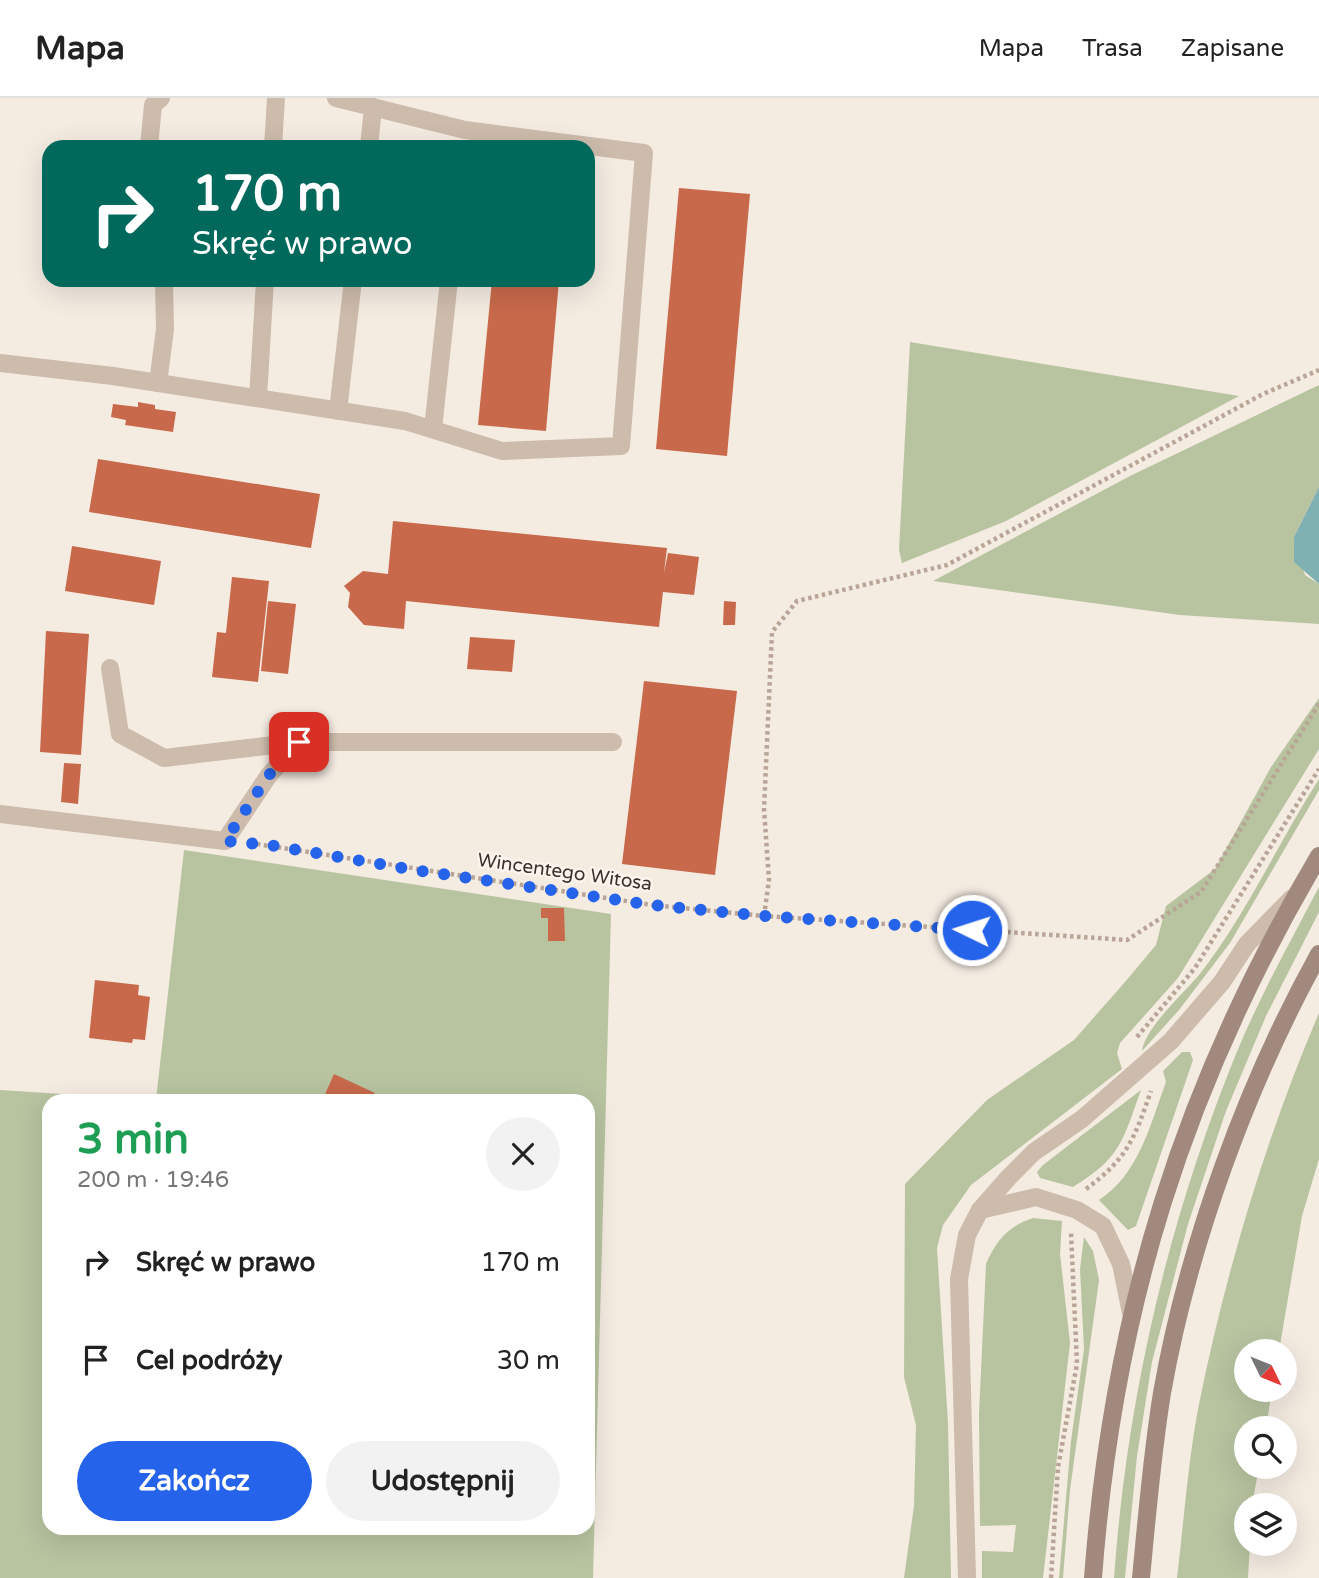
<!DOCTYPE html>
<html lang="pl">
<meta charset="utf-8">
<style>
body{margin:0;font-family:"Varela Round",sans-serif;background:#f2f2f2;color:#222;height:100vh;display:flex;flex-direction:column;font-size:26px;white-space:nowrap}
*{box-sizing:border-box;margin:0}
p{font-size:23px;color:#767676}
.icon{flex:none;width:38px;height:38px;fill:none;stroke:currentColor;stroke-width:2;stroke-linecap:round;stroke-linejoin:round}
.map{position:relative;flex:1;overflow:hidden}
.drawer{position:absolute;left:42px;top:996px;width:553px;height:441px;display:flex;flex-direction:column;background:#fff;border-radius:21px;box-shadow:0 7px 28px #0002}
.drawer>*{flex:none}
.top-card{position:absolute;left:42px;top:42px;width:553px;height:147px;border-radius:21px;box-shadow:0 7px 28px #0002;background:#00695c;color:#fff;overflow:hidden}
.needle{width:46px;rotate:133deg}
.fabs{position:absolute;left:1234px;top:1241px;display:grid;gap:14px}
.fabs a{display:grid;place-items:center;width:63px;height:63px;border-radius:50%;background:#fff;box-shadow:0 7px 28px #0002;font-size:35px}
.pin{position:absolute;display:grid;place-items:center;width:60px;height:60px;color:#fff;margin:-30px;border-radius:14px;box-shadow:0 4px 10px #0006}
.me{position:absolute;width:77px;margin:-38px;rotate:274deg;stroke-linejoin:round;filter:drop-shadow(0 0 5px #0008)}
.turn{display:flex;align-items:center;gap:24px;height:147px;padding:0 35px;font-size:32px}
.turn .icon{width:91px;height:91px;stroke-width:2.5}
.turn b{display:block;font-size:49px;line-height:60px}
.round{display:grid;place-items:center;flex:none;width:74px;height:74px;border-radius:37px;background:#f2f2f2}
.headline{display:flex;align-items:center;justify-content:space-between;height:119px;padding:0 35px}
h1{font-size:42px;font-weight:700;line-height:52px;color:#1e9e55}
.action{display:flex;gap:14px;margin-top:auto;padding:14px 35px}
.action a{flex:1;height:80px;border-radius:42px;background:#2563eb;color:#fff;font-size:28px;font-weight:700;line-height:80px;text-align:center}
.action a+a{background:#f2f2f2;color:#222}
ul{padding:0;list-style:none}
li{display:flex;align-items:center;gap:21px;height:98px;padding:0 35px}
li div{flex:1}
li b{display:block;font-size:26px}
li em{font-style:normal}
header{display:flex;align-items:center;gap:42px;box-sizing:border-box;height:98px;padding:0 35px;background:#fff;border-bottom:2px solid #e0e0e0}
header strong{font-size:33px}
nav{display:flex;gap:38px;margin-inline-start:auto;font-size:24px}
.map>svg:first-child{display:block}
.green{fill:#b8c4a0;fill-rule:evenodd}
.water{fill:#7fb0b2}
.building{fill:#c8694b}
.lines{fill:none;stroke-linecap:round;stroke-linejoin:round}
.path{stroke:#b9a596;stroke-width:4.5;stroke-dasharray:3.5 3.5;stroke-linecap:butt}
.service{stroke:#cdbbac;stroke-width:18}
.secondary{stroke:#a18a7d;stroke-width:18}
.route{stroke:#2563eb;stroke-width:12;stroke-dasharray:0 21.6}
.labels{text-anchor:middle;stroke-width:5;stroke-linejoin:round;paint-order:stroke}
.street-label{font-size:19px;fill:#3b302b;stroke:#fbf5ee}
</style>
<header>
<strong>Mapa</strong>
<nav><a>Mapa</a><a>Trasa</a><a>Zapisane</a></nav>
</header>
<div class="map">
<svg width="1319" height="1480" viewBox="0 0 1319 1480">
<rect width="100%" height="100%" fill="#f4ebe1"/>
<g class="green">
<polygon points="910,244 1239,298 1006,423 902,465 899,452"/>
<polygon points="1319,287 1319,389 1294,439 1305,477 1319,486 1319,526 1180,517 933,483 1130,378"/>
<polygon points="1319,600 1319,651 1178,880 1120,945 1117,955 1122,971 971,1087 943,1127 937,1150 948,1325 951,1480 904,1480 914,1408 916,1327 904,1279 905,1086 987,1002 1074,942 1125,884 1156,847 1166,808 1215,771 1271,669"/>
<path d="M1319,681V692L1230,845L1179,912L1142,953C1145,930 1183,896 1199,877C1246,817 1278,745 1319,681Z"/>
<path d="M184,752L611,816L593,1480H0V992L156,1002ZM49,1003H588V1430H49Z"/>
<path d="M1319,789V814L1266,918L1226,1013L1188,1126L1152,1264L1137,1358L1125,1480H1114C1127,1299 1168,1123 1236,956C1260,898 1290,844 1319,789Z"/>
<path d="M1319,915V1061L1302,1118L1279,1253H1246V1292H1272L1266,1330H1246V1368L1259,1369L1252,1407H1246V1446H1250L1248,1480H1177C1184,1422 1188,1363 1199,1306C1226,1173 1266,1039 1319,915Z"/>
<path d="M1182,954H1190L1193,962L1136,1128L1128,1132L1099,1102C1139,1076 1150,1027 1166,984L1163,973Z"/>
<path d="M1141,992C1123,1042 1121,1060 1073,1089L1040,1080L1037,1074L1043,1067Z"/>
<path d="M1033,1120L1062,1123L1060,1156L1070,1245L1043,1480H982V1453L1013,1454L1016,1427L980,1428L979,1316L986,1166C996,1143 1008,1128 1033,1120Z"/>
<polygon points="1084,1139 1093,1153 1099,1182 1070,1392 1063,1480 1059,1480 1071,1343 1084,1251 1080,1171"/>
</g>
<polygon class="water" points="1319,389 1319,486 1294,464 1294,439"/>
<g class="building">
<polygon points="679,90 750,96 727,358 656,351"/>
<polygon points="492,182 559,182 546,333 478,327"/>
<polygon points="138,304 155,307 155,311 176,314 173,334 125,327 126,322 111,319 113,306 138,309"/>
<polygon points="98,361 320,396 311,450 89,414"/>
<polygon points="393,423 667,450 664,475 668,455 699,459 694,497 663,494 659,529 406,503 404,531 364,527 348,509 350,495 344,488 363,473 388,476"/>
<polygon points="72,448 161,463 154,507 65,493"/>
<polygon points="232,479 269,483 258,584 212,579 217,534 226,535"/>
<polygon points="268,503 296,506 288,576 261,573"/>
<polygon points="724,503 736,504 735,527 723,527"/>
<polygon points="46,533 89,536 81,657 40,654"/>
<polygon points="470,539 515,542 512,574 467,571"/>
<polygon points="644,583 737,593 715,777 622,766"/>
<polygon points="64,665 81,666 78,706 61,704"/>
<polygon points="541,810 564,810 565,843 548,843 548,820 541,820"/>
<polygon points="95,882 139,887 138,897 150,899 145,942 133,941 132,945 89,940"/>
<polygon points="334,976 375,995 372,1003 322,1003"/>
</g>
<g class="lines">
<g class="path">
<polyline points="250,745 652,807 764,818 1127,842 1201,794 1319,606"/>
<polyline points="764,818 769,782 764,711 772,534 797,503 947,467 1263,296 1319,272"/>
<polyline points="1137,939 1195,870 1319,671"/>
<path d="M1086,1091C1128,1060 1134,1041 1151,993"/>
<polyline points="1051,1480 1058,1369 1077,1266 1071,1135"/>
</g>
<g class="service">
<polyline points="149,49 153,7 161,0"/>
<polyline points="273,49 276,0"/>
<polyline points="369,49 373,9"/>
<polyline points="0,265 113,278 405,323 502,353 621,348 644,55 465,32 336,0"/>
<polyline points="158,285 165,231 164,182"/>
<polyline points="258,300 265,182"/>
<polyline points="338,313 353,182"/>
<polyline points="433,331 449,182"/>
<polyline points="110,570 120,636 164,660 299,644"/>
<polyline points="0,716 225,743 269,677 299,644 613,644"/>
<polyline points="980,1112 1036,1099 1077,1112 1103,1128 1121,1166 1131,1215"/>
<polyline points="967,1480 959,1181 967,1137 980,1112 1009,1079 1034,1054 1082,1021 1171,943 1222,884 1247,846 1292,800"/>
</g>
<g class="secondary">
<path d="M1093,1480C1113,1213 1183,988 1319,758"/>
<path d="M1141,1480C1147,1418 1152,1356 1162,1295C1188,1147 1247,986 1319,856"/>
</g>
</g>
<g class="lines">
<polyline class="route" points="299,644 269,677 225,743 269,747 415,772 652,807 764,818 972,832"/>
</g>
<g class="labels">
<g class="street-label">
<text transform="translate(565 773) rotate(8)" y="7">Wincentego Witosa</text>
</g>
</g>
</svg>
<div class="fabs">
<a><svg class="needle" viewBox="-14 -14 28 28"><path d="M0-13l5 13h-10z" fill="#e53935"/><path d="M0 13l5-13h-10z" fill="#767676"/></svg></a>
<a><svg class="icon" aria-label="search" viewBox="0 0 24 24"><circle cx="10" cy="10" r="6"/><path d="M15 15l6 6"/></svg></a>
<a><svg class="icon" aria-label="layers" viewBox="0 0 24 24"><path d="M12 4l9 5-9 5-9-5zM3 14l9 5 9-5"/></svg></a>
</div>
<div class="pin" style="left:299px;top:644px;background:#d93025"><svg class="icon" aria-label="arrive" viewBox="0 0 24 24"><path d="M6 21V4h12l-3 4 3 4H6"/></svg></div>
<svg class="me" style="left:972px;top:832px" viewBox="-20 -20 40 40"><circle r="17" fill="#2563eb" stroke="#fff" stroke-width="3"/><path d="M0-11L8 9 0 5-8 9z" fill="#fff"/></svg>
<div class="top-card">
<div class="turn"><svg class="icon" aria-label="right" viewBox="0 0 24 24"><path d="M7 20v-9h11M14 6l5 5-5 5"/></svg><div><b>170 m</b>Skręć w prawo</div></div>
</div>
<section class="drawer">
<div class="headline"><div><h1>3 min</h1><p>200 m · 19:46</p></div><a class="round"><svg class="icon" aria-label="close" viewBox="0 0 24 24"><path d="M6 6l12 12M18 6L6 18"/></svg></a></div>
<ul>
<li><svg class="icon" aria-label="right" viewBox="0 0 24 24"><path d="M7 20v-9h11M14 6l5 5-5 5"/></svg><div><b>Skręć w prawo</b></div><em>170 m</em></li>
<li><svg class="icon" aria-label="arrive" viewBox="0 0 24 24"><path d="M6 21V4h12l-3 4 3 4H6"/></svg><div><b>Cel podróży</b></div><em>30 m</em></li>
</ul>
<div class="action"><a>Zakończ</a><a>Udostępnij</a></div>
</section>
</div>
